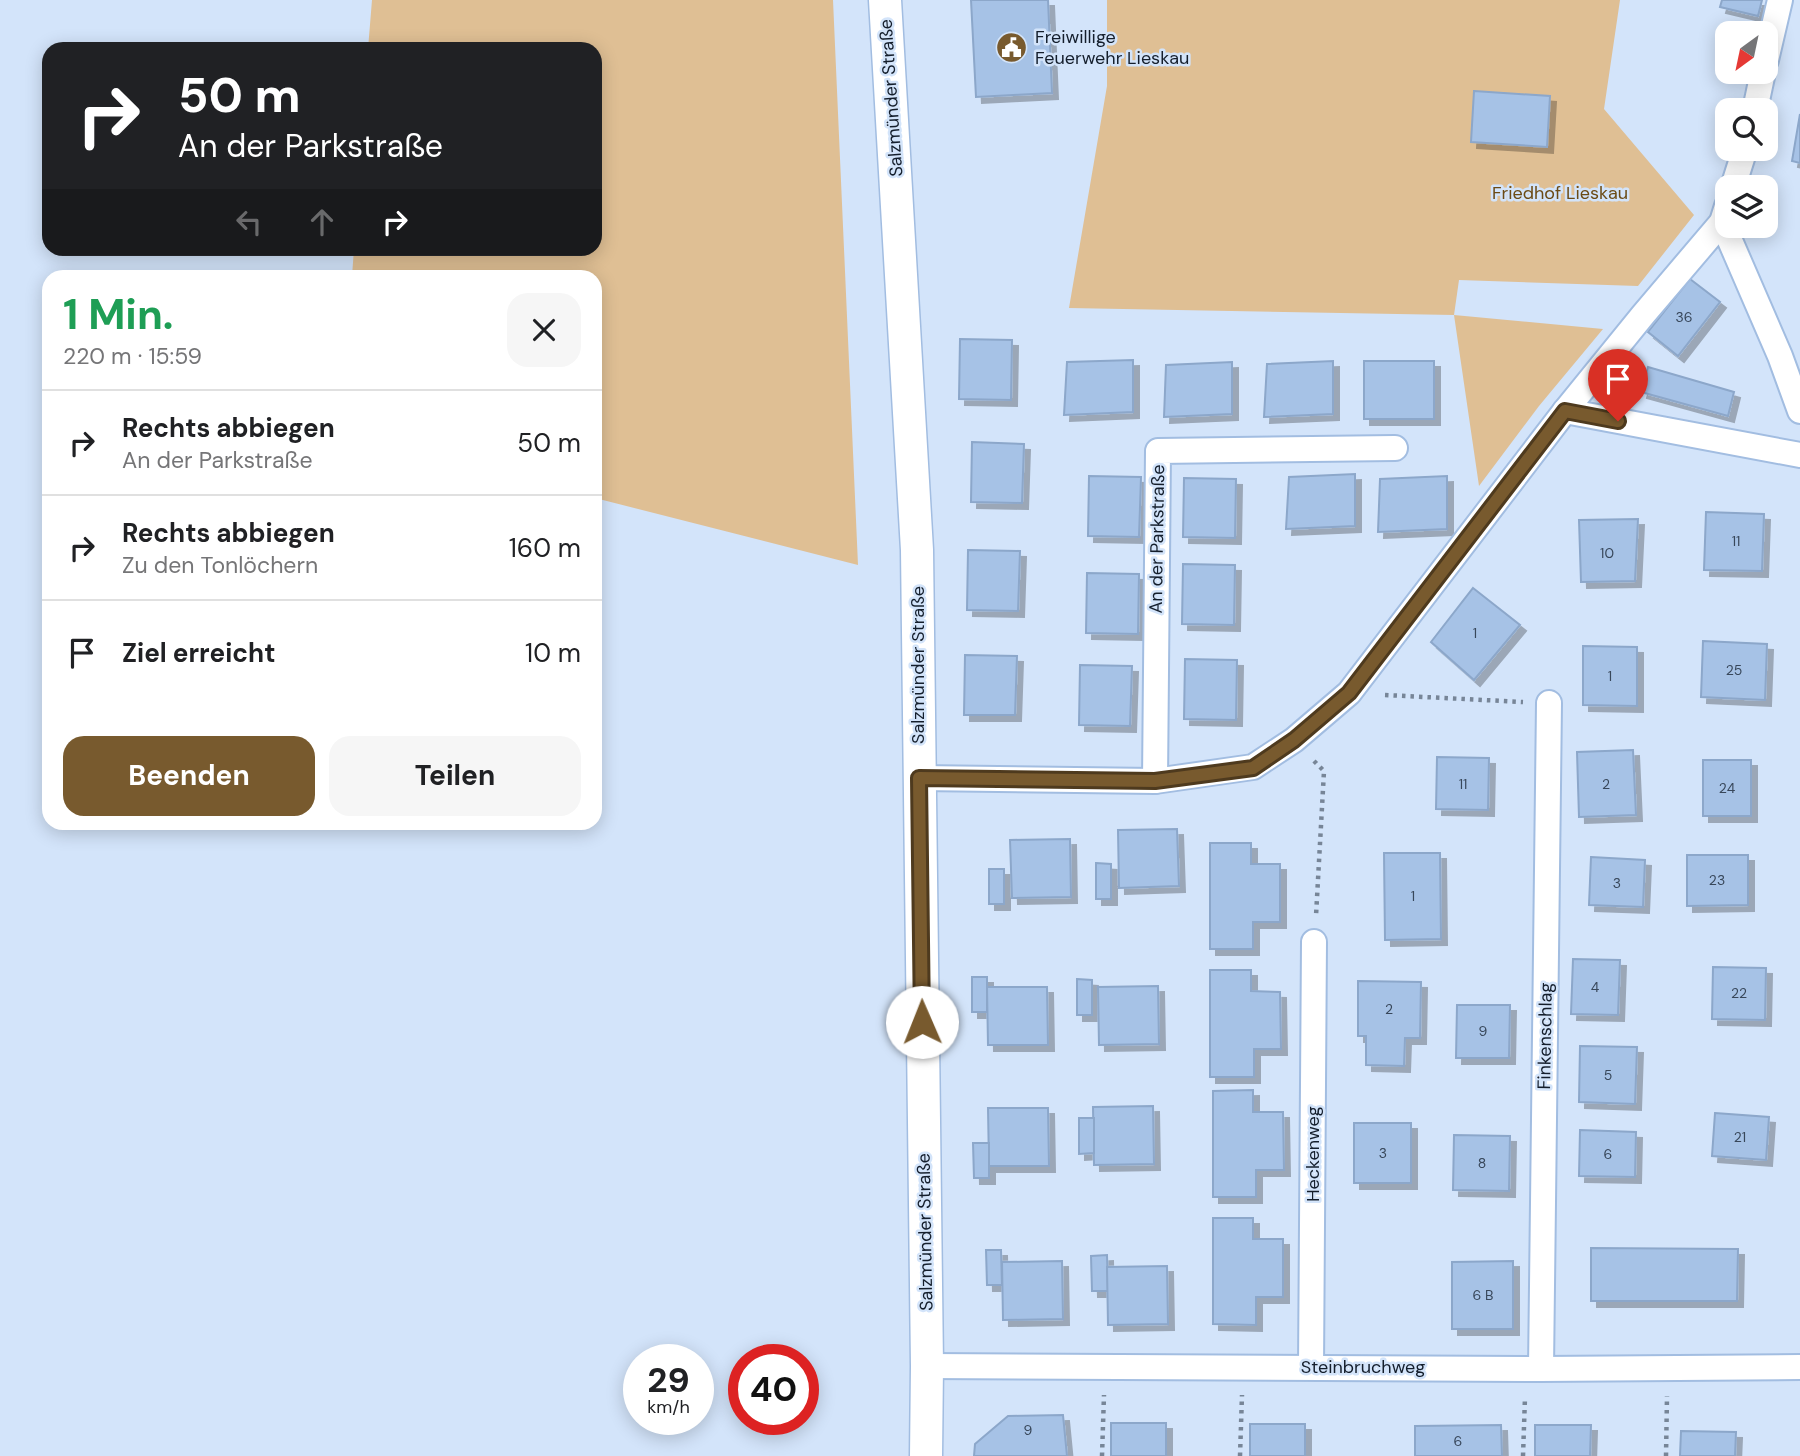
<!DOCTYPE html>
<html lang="de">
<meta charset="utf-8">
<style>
body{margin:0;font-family:"DM Sans",sans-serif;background:#f6f6f6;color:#202124;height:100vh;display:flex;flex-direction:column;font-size:26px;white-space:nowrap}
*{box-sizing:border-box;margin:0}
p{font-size:23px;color:#757577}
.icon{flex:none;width:38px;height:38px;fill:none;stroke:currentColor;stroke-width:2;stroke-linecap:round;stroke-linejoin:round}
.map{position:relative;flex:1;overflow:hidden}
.side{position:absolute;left:42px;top:270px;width:560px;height:560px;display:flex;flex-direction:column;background:#fff;border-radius:21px;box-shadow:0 4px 18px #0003}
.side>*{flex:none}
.guide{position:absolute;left:42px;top:42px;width:560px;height:214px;border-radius:21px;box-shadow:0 4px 18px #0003;background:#202124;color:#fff;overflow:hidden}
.needle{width:46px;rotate:213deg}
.controls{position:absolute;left:1715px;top:21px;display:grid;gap:14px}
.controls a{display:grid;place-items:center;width:63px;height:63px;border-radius:14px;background:#fff;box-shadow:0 4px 18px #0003;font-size:35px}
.speed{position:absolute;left:623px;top:1344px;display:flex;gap:14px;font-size:35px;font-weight:700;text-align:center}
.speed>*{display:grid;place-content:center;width:91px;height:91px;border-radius:50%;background:#fff;box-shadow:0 4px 18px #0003;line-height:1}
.speed small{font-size:18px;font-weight:400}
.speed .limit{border:10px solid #d22;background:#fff;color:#111}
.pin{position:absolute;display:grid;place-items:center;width:60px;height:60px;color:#fff;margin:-72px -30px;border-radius:50% 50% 50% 0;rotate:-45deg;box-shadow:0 0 7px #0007}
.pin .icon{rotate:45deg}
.me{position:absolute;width:77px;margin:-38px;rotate:359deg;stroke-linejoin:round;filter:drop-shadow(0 0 5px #0008)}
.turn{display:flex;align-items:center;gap:24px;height:147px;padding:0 21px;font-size:32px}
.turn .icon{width:91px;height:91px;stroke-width:2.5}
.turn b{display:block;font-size:49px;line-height:60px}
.lanes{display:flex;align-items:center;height:66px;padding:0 21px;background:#0003;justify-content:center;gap:35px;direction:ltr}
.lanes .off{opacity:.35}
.round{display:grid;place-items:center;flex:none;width:74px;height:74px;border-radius:21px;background:#f6f6f6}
.head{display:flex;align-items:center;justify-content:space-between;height:119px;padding:0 21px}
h1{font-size:42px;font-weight:700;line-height:52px;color:#1e9e55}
.primary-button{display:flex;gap:14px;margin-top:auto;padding:14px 21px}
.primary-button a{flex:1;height:80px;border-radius:21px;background:#785a2e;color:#fff;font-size:28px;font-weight:700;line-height:80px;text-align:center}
.primary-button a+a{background:#f6f6f6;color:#202124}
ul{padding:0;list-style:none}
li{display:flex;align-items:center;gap:21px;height:105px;padding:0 21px;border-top:2px solid #e0e0e0}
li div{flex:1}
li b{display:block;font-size:26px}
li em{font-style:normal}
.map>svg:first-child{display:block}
.green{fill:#dfbf94}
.building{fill:#a6c2e6;stroke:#8ca7ca;stroke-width:2;filter:url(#shadow)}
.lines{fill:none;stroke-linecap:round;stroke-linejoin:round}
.minor-casing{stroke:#a2bde1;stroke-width:28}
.tertiary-casing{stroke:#a2bde1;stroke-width:35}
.path{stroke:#778597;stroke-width:4.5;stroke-dasharray:3.5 5;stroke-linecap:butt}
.minor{stroke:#fff;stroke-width:24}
.tertiary{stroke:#fff;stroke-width:32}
.route-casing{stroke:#4e3a1e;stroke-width:18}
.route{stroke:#785a2e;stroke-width:12}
.labels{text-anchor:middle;stroke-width:5;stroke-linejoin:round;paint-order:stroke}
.number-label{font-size:14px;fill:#38475a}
.poi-label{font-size:18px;fill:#141e2c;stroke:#d3e4fa;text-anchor:start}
.street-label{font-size:18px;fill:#141e2c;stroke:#d3e4fa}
.park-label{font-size:18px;fill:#6b4a14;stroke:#d3e4fa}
</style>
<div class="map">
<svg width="1800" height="1456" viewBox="0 0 1800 1456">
<defs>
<filter id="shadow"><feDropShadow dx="6" dy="6" stdDeviation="0" flood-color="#0004"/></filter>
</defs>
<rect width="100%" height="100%" fill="#d3e4fa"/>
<g class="green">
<polygon points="372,0 833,0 858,565 595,498 595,276 352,276 354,249 595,248 595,49 368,49"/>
<polygon points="1107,0 1620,0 1604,109 1694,215 1638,286 1459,280 1454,315 1603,329 1539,406 1479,486 1454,315 1069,308 1107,86"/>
</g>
<g class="building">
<polygon points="971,0 1048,0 1052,93 976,97"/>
<polygon points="1722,0 1762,0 1758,16 1720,7"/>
<polygon points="1474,91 1550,96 1547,147 1471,142"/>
<polygon points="1800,114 1800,163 1792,161"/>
<polygon points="1690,279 1720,302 1678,356 1648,332"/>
<polygon points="960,339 1012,340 1011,400 959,399"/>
<polygon points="1133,360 1133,412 1064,415 1067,362"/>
<polygon points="1333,361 1333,414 1264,417 1267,364"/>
<rect x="1364" y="361" width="70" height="58"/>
<polygon points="1232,362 1232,414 1164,417 1166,365"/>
<polygon points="1648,367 1734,392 1728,416 1641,392"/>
<polygon points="972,442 1024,444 1022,503 971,502"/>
<polygon points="1355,474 1355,526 1286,529 1289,477"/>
<polygon points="1089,476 1141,477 1139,537 1088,536"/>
<polygon points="1447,476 1447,529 1378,532 1380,479"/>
<polygon points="1184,478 1236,479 1235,538 1183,537"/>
<polygon points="1706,512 1764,514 1762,571 1704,570"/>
<polygon points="1638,519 1635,581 1581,582 1579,520"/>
<polygon points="968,550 1020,551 1018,611 967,610"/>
<polygon points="1183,564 1235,565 1234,625 1182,624"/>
<polygon points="1087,573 1139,574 1138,634 1086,633"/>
<polygon points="1473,588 1520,625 1474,680 1431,642"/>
<polygon points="1703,641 1767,644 1765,700 1701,697"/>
<polygon points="1583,646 1637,647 1637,706 1583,705"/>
<polygon points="965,655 1017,656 1015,715 964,715"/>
<polygon points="1185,659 1237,660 1236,720 1184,719"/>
<polygon points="1080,665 1132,666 1130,726 1079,725"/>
<polygon points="1633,750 1636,815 1579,817 1577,752"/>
<polygon points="1437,757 1489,758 1488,810 1436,809"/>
<rect x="1703" y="760" width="48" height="56"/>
<polygon points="1177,829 1179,886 1119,888 1118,830"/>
<polygon points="1070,839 1071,897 1012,898 1010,840"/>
<polygon points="1210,843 1251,843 1251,864 1280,864 1280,922 1253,922 1253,949 1210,949"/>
<polygon points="1384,853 1440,853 1441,939 1385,940"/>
<polygon points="1687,855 1748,855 1748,905 1687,906"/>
<polygon points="1591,857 1645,860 1643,907 1589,905"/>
<polygon points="1096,863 1111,864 1111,899 1096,899"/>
<rect x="989" y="869" width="15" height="35"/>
<polygon points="1573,959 1620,960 1618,1015 1571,1014"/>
<polygon points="1713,967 1766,968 1765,1020 1712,1019"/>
<polygon points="1210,970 1251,970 1251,991 1280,992 1281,1049 1254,1049 1254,1077 1210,1077"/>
<rect x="972" y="977" width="15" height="35"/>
<polygon points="1077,979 1092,980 1092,1015 1077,1015"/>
<polygon points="1358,981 1421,982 1420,1038 1405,1038 1404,1066 1366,1065 1366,1036 1358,1036"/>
<polygon points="1158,986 1159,1044 1099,1045 1098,987"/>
<polygon points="987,987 1047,987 1048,1045 988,1045"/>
<polygon points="1457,1005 1510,1005 1509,1058 1456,1058"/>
<polygon points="1580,1046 1637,1047 1635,1104 1579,1102"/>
<polygon points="1253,1090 1253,1112 1283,1112 1284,1170 1256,1170 1256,1197 1213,1197 1213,1091"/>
<polygon points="1153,1106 1154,1164 1094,1165 1093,1107"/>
<polygon points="988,1108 1048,1108 1049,1166 989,1166"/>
<polygon points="1715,1113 1769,1117 1766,1160 1712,1156"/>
<polygon points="1079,1118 1094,1118 1094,1153 1079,1154"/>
<rect x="1354" y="1123" width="57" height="60"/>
<polygon points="1580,1130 1636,1132 1635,1177 1579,1176"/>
<polygon points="1454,1135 1510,1136 1509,1191 1453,1190"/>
<polygon points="973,1143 989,1143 989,1178 974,1178"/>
<polygon points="1213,1218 1253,1218 1253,1239 1283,1239 1283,1297 1256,1297 1256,1325 1213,1324"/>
<polygon points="1591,1248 1738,1249 1737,1301 1591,1301"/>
<polygon points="986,1250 1001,1250 1002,1285 987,1285"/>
<polygon points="1107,1255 1108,1291 1092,1291 1091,1256"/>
<polygon points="1062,1261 1063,1319 1003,1320 1002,1262"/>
<polygon points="1513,1261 1513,1329 1452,1329 1452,1262"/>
<polygon points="1167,1266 1168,1324 1108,1325 1107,1267"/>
<polygon points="1063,1415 1067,1456 974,1456 975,1444 1008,1416"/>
<rect x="1111" y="1423" width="55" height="33"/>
<rect x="1250" y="1424" width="55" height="32"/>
<polygon points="1501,1425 1502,1456 1415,1456 1415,1426"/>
<polygon points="1535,1425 1591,1425 1590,1456 1535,1456"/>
<polygon points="1681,1431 1736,1432 1735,1456 1680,1456"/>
</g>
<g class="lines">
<defs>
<g id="minor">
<polyline points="1766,60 1780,0"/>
<polyline points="1755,110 1763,72"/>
<polyline points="1733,187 1745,149"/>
<polyline points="1722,222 1780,356 1800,411"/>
<polyline points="1565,411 1800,455"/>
<polyline points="919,778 1155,781 1253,767 1294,740 1349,693 1565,411 1643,315 1722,222 1727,206"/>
<polyline points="1155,781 1158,451 1395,448"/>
<polyline points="927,1366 1541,1369 1800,1367"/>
<polyline points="1311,1367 1314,942"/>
<polyline points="1541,1369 1549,703"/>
</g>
<polyline id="tertiary" points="885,0 917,550 927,1366 926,1456"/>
</defs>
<use href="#minor" class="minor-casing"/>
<use href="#tertiary" class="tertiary-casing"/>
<g class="path">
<polyline points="1385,695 1523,702"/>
<polyline points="1314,761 1324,771 1316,916"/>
<polyline points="1102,1456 1104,1395"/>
<polyline points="1240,1456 1242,1395"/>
<polyline points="1523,1456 1525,1397"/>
<polyline points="1666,1456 1667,1396"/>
</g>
<use href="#minor" class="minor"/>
<use href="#tertiary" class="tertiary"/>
</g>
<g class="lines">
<defs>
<polyline id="route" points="922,1022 919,778 1155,781 1253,768 1294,740 1349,693 1565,411 1618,421"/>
</defs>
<use href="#route" class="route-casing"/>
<use href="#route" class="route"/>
</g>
<defs>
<symbol id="civic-disc" viewBox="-11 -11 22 22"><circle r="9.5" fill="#785a2e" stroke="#d3e4fa"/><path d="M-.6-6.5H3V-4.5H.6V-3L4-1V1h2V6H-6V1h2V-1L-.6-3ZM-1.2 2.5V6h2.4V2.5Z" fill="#fff"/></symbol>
</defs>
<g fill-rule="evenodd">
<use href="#civic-disc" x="994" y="30" width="35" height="35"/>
</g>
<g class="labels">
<g class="number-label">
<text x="1684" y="322">36</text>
<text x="1736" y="546">11</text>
<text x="1607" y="558">10</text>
<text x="1475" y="638">1</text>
<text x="1734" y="675">25</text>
<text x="1610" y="681">1</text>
<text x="1463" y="789">11</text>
<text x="1606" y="789">2</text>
<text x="1727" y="793">24</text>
<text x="1717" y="885">23</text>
<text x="1617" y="888">3</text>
<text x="1413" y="901">1</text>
<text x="1595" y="992">4</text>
<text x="1739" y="998">22</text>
<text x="1389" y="1014">2</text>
<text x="1483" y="1036">9</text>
<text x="1608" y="1080">5</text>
<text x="1740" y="1142">21</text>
<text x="1383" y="1158">3</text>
<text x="1608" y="1159">6</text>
<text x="1482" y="1168">8</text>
<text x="1483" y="1300">6 B</text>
<text x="1028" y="1435">9</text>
<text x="1458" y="1446">6</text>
</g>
<g class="poi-label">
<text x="1035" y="43">Freiwillige<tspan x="1035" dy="21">Feuerwehr Lieskau</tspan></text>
</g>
<g class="street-label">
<text transform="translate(891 98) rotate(-94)" y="6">Salzmünder Straße</text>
<text transform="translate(1157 539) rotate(-89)" y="6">An der Parkstraße</text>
<text transform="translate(918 665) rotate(-90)" y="6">Salzmünder Straße</text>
<text transform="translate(1545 1036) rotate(-89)" y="6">Finkenschlag</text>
<text transform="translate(1313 1154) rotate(-90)" y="6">Heckenweg</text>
<text transform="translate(925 1232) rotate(-91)" y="6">Salzmünder Straße</text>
<text x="1363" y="1373">Steinbruchweg</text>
</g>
<g class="park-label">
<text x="1560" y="199">Friedhof Lieskau</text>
</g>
</g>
</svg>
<div class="controls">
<a><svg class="needle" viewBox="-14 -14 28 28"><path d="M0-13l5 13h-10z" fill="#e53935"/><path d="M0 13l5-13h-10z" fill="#757577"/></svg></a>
<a><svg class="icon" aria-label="search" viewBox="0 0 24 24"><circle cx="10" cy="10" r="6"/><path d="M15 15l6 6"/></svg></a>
<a><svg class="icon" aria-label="layers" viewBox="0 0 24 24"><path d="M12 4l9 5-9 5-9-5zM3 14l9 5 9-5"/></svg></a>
</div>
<div class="speed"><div>29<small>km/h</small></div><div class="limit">40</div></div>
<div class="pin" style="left:1618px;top:421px;background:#d93025"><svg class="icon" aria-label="arrive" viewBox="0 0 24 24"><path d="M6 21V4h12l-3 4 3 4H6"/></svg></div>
<svg class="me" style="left:922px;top:1022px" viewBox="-20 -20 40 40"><circle r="19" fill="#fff"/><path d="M0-13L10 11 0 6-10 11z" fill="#785a2e"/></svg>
<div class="guide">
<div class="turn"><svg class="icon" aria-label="right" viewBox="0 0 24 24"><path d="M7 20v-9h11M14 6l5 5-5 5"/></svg><div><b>50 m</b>An der Parkstraße</div></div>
<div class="lanes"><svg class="icon off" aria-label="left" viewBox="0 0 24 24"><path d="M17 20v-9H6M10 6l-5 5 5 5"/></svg><svg class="icon off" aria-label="ahead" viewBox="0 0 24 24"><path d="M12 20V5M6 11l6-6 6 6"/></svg><svg class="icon" aria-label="right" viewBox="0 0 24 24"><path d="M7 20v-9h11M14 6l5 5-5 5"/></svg></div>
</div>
<section class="side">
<div class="head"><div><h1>1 Min.</h1><p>220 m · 15:59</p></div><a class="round"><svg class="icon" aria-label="close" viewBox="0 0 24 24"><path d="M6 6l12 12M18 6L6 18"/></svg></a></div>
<ul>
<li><svg class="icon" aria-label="right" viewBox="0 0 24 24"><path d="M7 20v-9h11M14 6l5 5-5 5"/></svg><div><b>Rechts abbiegen</b><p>An der Parkstraße</p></div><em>50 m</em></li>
<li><svg class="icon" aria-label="right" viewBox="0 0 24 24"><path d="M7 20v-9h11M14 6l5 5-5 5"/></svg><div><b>Rechts abbiegen</b><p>Zu den Tonlöchern</p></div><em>160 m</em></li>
<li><svg class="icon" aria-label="arrive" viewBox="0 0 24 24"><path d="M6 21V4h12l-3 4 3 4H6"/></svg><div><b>Ziel erreicht</b></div><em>10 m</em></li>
</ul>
<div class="primary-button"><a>Beenden</a><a>Teilen</a></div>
</section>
</div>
